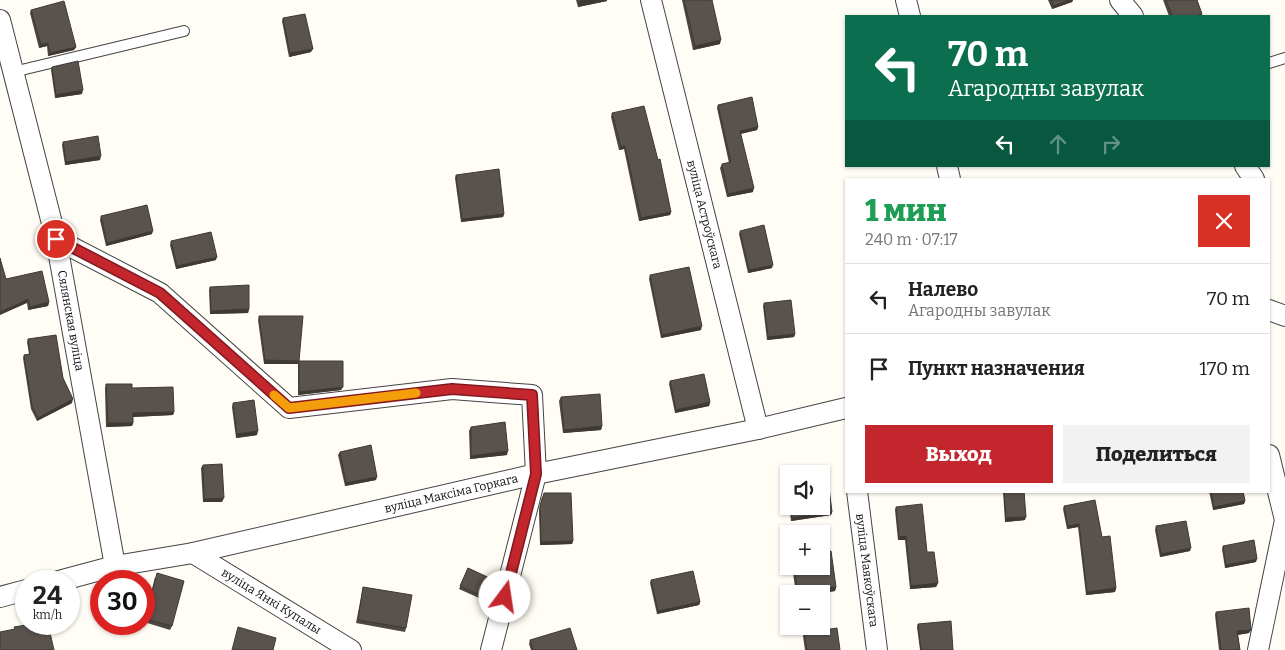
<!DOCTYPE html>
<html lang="ru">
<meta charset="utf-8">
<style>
body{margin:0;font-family:Bitter,serif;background:#f2f2f2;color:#222;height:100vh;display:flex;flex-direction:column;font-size:19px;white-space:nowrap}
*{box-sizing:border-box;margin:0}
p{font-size:16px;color:#767676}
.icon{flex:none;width:28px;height:28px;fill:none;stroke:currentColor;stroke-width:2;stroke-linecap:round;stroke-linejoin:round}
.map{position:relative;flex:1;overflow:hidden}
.panel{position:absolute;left:845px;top:178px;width:425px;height:315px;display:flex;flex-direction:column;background:#fff;border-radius:0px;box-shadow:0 1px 4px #0004}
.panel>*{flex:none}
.top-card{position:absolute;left:845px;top:15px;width:425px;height:152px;border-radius:0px;box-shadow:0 1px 4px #0004;background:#0b6e4f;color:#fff;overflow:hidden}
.buttons{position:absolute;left:780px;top:465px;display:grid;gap:10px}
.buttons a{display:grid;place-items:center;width:50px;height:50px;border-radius:0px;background:#fff;box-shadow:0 1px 4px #0004;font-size:25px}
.speed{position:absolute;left:15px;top:570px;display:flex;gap:10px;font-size:25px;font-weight:700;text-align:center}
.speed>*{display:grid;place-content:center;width:65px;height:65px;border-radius:50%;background:#fff;box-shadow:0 1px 4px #0004;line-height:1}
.speed small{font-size:12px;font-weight:400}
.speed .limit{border:8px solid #d22;background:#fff;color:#111}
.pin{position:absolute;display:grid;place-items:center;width:42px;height:42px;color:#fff;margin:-21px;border:2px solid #fff;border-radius:50%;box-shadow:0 1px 5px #0007}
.me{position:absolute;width:55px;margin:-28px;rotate:14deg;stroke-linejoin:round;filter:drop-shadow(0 0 4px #0008)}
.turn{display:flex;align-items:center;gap:18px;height:105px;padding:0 20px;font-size:22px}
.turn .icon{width:65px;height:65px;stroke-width:2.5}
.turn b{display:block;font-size:35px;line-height:42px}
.lanes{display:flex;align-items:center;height:48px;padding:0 20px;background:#0003;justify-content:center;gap:25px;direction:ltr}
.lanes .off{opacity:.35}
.round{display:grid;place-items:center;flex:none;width:52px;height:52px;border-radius:0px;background:#f2f2f2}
.overview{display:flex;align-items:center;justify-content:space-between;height:85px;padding:0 20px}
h1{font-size:30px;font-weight:800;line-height:38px;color:#1e9e55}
.button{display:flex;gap:10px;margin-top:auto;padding:10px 20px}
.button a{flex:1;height:58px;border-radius:0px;background:#c4262e;color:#fff;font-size:20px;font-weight:800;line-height:58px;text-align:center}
.button a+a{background:#f2f2f2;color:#222}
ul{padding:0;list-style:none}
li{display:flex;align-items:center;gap:15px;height:70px;padding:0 20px;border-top:1px solid #e0e0e0}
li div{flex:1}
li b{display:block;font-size:19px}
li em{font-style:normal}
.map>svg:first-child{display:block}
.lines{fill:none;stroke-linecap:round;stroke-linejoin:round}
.lane-casing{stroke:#444;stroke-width:12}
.street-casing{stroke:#444;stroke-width:22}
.lane{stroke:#fff;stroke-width:10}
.street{stroke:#fff;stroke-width:20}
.wall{fill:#4d4742}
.shaded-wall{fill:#3f3936}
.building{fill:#5a524d;stroke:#3f3936}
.route-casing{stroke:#7f191e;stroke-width:12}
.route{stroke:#c4262e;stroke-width:9}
.slow{stroke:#f59e0b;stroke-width:9}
.labels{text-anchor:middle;stroke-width:5;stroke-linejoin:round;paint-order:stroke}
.street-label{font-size:12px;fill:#111;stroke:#fff}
</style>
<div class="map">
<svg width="1285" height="650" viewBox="0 0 1285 650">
<rect width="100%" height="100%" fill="#fffdf5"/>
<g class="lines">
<defs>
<g id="lane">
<polyline points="1269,63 1285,58"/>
<polyline points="13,72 184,31"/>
</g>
<g id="street">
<path id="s1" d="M651,0L758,429"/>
<polyline points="906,0 910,16"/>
<polyline points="1120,0 1133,16"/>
<path id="s2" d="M0,20L56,239L115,566"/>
<polyline points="947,166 950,179"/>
<polyline points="1245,166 1254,179"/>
<polyline points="56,239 160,293 289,408 452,389 532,395 536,474 491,650"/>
<polyline points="1269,310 1285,316"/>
<path id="s3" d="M857,491L877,650"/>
<path id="s4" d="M193,553L351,650"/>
<path id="s5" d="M59,581L115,566L193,553L536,474L758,429L846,408"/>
<polyline points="0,597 26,590"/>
<polyline points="1258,650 1285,520 1269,455"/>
</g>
</defs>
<use href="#lane" class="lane-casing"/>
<use href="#street" class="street-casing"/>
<use href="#lane" class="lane"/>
<use href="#street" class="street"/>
</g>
<g class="wall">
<polygon points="576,0 607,0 607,1 578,7"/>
<polygon points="682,0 712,0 720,44 693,50"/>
<polygon points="1048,0 1073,0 1072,2 1052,9"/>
<polygon points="1163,0 1197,0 1202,14 1201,16 1169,16"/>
<polygon points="31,10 76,47 74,50 48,56 47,46 39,48 30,13"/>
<polygon points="283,18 311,52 289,57 282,21"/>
<polygon points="52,67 82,94 55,98 51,70"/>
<polygon points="718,105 758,127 757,130 741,134 753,192 727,197 720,168 722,164 729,163 717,108"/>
<polygon points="612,113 658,160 671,212 670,215 639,221 624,149 619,150 611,117"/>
<polygon points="63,142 100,160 65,165 62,145"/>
<polygon points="456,175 504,214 503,217 461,222 455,178"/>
<polygon points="101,216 152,234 106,246 100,220"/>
<polygon points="740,231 772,268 748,273 739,234"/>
<polygon points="171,241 216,260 176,269 170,245"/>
<polygon points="650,275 701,330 661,338 649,279"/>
<polygon points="6,279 49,302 48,306 28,310 27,303"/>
<polygon points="210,287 249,309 248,313 210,314 209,290"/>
<polygon points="764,303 795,334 794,337 767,340 763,306"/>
<polygon points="259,316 299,361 298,364 264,364 258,320"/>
<polygon points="28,339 63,378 72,403 37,421 31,409 23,358 24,355 29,354 27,342"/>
<polygon points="299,361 341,390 298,395 298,364"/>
<polygon points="670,381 710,402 709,406 675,413 669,384"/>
<polygon points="106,384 132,388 174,412 173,415 133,417 133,423 132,426 106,427 105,388"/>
<polygon points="561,397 602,426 601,430 563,433 559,401"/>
<polygon points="233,403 257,435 236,438 232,407"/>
<polygon points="471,427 507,455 470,459 469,431"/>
<polygon points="340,452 376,480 345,486 338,455"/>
<polygon points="203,465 222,502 203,502 201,468"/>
<polygon points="789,485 789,506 786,489 787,486"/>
<polygon points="1003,491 1024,491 1025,520 1005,522"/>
<polygon points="1209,491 1243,491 1245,501 1244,504 1213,510"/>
<polygon points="542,497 573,541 572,544 540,545 539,510"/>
<polygon points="789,506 821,506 832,512 831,515 791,521"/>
<polygon points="1064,506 1102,537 1116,588 1115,592 1086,595 1078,527 1067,529 1063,509"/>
<polygon points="896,507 927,552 938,583 936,587 910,589 905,540 898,540 895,510"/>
<polygon points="1156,526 1190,551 1160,557 1155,530"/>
<polygon points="1223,546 1256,562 1225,568 1222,549"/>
<polygon points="792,566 821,566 836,587 835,591 813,594 796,594"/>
<polygon points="468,568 496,581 488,602 459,589"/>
<polygon points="155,577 172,626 170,630 144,622"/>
<polygon points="651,580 700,602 699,605 657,614 650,583"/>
<polygon points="363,587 406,628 405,632 356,623"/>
<polygon points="1216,612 1251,630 1249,633 1238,635 1240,650 1219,650 1215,615"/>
<polygon points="918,624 953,650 920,650 917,627"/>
<polygon points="804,633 840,650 805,650 803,636"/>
<polygon points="530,640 577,650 531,650 529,644"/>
</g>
<g class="shaded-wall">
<polygon points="580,0 607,0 607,1 578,7"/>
<polygon points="1070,0 1073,0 1072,2 1052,9 1053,6"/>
<polygon points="721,40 720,44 693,50 695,46"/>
<polygon points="48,43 47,46 39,48 41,45"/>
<polygon points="76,47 74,50 48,56 50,53"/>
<polygon points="313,49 311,52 289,57 290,53"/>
<polygon points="83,90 82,94 55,98 56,95"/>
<polygon points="758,127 757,130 739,134 740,131"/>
<polygon points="625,146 624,149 619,150 621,147"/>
<polygon points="101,156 100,160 65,165 66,162"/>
<polygon points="754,188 753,192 727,197 728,194"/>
<polygon points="671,212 670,215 639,221 641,218"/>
<polygon points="504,214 503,217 461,222 462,219"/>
<polygon points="153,231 152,234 106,246 107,243"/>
<polygon points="217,257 216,260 176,269 177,266"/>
<polygon points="773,265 772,268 748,273 749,270"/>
<polygon points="28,299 27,303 0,315 0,312"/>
<polygon points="49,302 48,306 28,310 30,307"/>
<polygon points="249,309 248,313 210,314 211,311"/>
<polygon points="702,326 701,330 661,338 662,335"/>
<polygon points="795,334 794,337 767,340 768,337"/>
<polygon points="265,360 299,361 298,364 264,364"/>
<polygon points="343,387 341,390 298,395 299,392"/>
<polygon points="73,399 72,403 37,421 38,418"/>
<polygon points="710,402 709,406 675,413 676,410"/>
<polygon points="174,412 173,415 131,417 133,413"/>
<polygon points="108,423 133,423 132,426 106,427"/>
<polygon points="602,426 601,430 563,433 564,430"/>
<polygon points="258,431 257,435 236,438 237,434"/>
<polygon points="508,451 507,455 470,459 471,456"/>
<polygon points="377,477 376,480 345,486 346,483"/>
<polygon points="224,498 222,502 203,502 204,499"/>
<polygon points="1245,501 1244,504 1213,510 1214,507"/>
<polygon points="832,512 831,515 791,521 792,518"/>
<polygon points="1026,517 1025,520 1005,522 1006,518"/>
<polygon points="1079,524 1078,527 1067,529 1068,526"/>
<polygon points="906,536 905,540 898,540 899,537"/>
<polygon points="573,541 572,544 540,545 541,542"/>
<polygon points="1191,548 1190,551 1160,557 1161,554"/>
<polygon points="1257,559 1256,562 1225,568 1226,565"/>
<polygon points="938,583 936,587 910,589 911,586"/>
<polygon points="836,587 835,591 813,594 797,594 798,593"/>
<polygon points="1116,588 1115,592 1086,595 1087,592"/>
<polygon points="700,602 699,605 657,614 658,611"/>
<polygon points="1251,630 1249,633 1236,635 1237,631"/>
</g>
<g class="building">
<polygon points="684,0 712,0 721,40 695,46"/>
<polygon points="1051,0 1070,0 1053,6"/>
<polygon points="1166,0 1197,0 1202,14 1195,16 1172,16"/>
<polygon points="64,1 76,47 50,53 48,43 41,45 31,10"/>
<polygon points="305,14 313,49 290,53 283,18"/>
<polygon points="78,61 83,90 56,95 52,67"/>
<polygon points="752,97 758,127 740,131 754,188 728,194 722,164 731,162 718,105"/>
<polygon points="644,106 658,160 660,159 671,212 641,218 625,146 621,147 612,113"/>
<polygon points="98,136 101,156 66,162 63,142"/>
<polygon points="499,169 504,214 462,219 456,175"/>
<polygon points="147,205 153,231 107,243 101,216"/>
<polygon points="764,225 773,265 749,270 740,231"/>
<polygon points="211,232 217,257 177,266 171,241"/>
<polygon points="0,258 6,279 42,271 49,302 30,307 28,299 0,312"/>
<polygon points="689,267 702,326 662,335 650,275"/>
<polygon points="249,285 249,309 211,311 210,287"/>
<polygon points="791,300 795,334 768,337 764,303"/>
<polygon points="259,316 303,316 299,361 265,360"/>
<polygon points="56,335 63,378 73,399 38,418 32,406 24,355 30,354 28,339"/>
<polygon points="299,361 343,361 343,387 299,392"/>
<polygon points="704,374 710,402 676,410 670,381"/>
<polygon points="106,384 132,384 132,388 173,387 174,412 133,413 133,423 108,423"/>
<polygon points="600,394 602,426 564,430 561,397"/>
<polygon points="254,400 258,431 237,434 233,403"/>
<polygon points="505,422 508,451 471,456 471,427"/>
<polygon points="371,445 377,477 346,483 340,452"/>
<polygon points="222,464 224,498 204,499 203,465"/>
<polygon points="828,480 832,512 792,518 790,506 821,506 821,481"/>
<polygon points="1004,491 1024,491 1026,517 1006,518"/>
<polygon points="1211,491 1243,491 1245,501 1214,507"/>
<polygon points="544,493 571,493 573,541 541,542 540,506"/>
<polygon points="1095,500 1102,537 1110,536 1116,588 1087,592 1079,524 1068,526 1064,506"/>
<polygon points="922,504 927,552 934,552 938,583 911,586 906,536 899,537 896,507"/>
<polygon points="1186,521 1191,548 1161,554 1156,526"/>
<polygon points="1254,540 1257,559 1226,565 1223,546"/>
<polygon points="831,551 836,587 798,593 794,566 821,566 821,552"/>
<polygon points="468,568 496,581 489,599 460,586"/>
<polygon points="693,571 700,602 658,611 651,580"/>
<polygon points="157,573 184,581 172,626 145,619"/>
<polygon points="363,587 412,595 406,628 358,620"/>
<polygon points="1249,608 1251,630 1237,631 1240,650 1221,650 1216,612"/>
<polygon points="951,621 953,650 921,650 918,624"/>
<polygon points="32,624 48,624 54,650 0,650 0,632 15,629 14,627"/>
<polygon points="238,627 276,638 273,650 232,650"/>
<polygon points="570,628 577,650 533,650 530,640"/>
<polygon points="837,628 840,650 807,650 804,633"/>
</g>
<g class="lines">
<defs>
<polyline id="route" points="56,239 160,293 289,408 452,389 532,395 536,474 505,597"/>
</defs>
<use href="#route" class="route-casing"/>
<use href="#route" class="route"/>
<polyline class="slow" points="274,395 289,408 416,393"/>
</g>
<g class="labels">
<g class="street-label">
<text dy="4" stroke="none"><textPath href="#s1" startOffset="221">вуліца Астроўскага</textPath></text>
<text dy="4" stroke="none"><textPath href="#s2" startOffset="309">Сялянская вуліца</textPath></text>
<text dy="4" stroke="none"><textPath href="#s5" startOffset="402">вуліца Максіма Горкага</textPath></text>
<text dy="4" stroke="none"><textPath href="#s3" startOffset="80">вуліца Маякоўскага</textPath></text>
<text dy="4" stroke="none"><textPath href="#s4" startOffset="92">вуліца Янкі Купалы</textPath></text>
</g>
</g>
</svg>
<div class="buttons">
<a><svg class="icon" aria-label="sound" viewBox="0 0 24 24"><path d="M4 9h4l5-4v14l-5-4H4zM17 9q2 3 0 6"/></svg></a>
<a>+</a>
<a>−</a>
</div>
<div class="speed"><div>24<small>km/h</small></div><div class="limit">30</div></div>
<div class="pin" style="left:56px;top:239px;background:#d93025"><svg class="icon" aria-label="arrive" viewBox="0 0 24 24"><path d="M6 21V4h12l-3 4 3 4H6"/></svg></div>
<svg class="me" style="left:505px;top:597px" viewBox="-20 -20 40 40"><circle r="19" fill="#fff"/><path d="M0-13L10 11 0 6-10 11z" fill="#c4262e"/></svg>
<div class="top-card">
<div class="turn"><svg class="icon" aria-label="left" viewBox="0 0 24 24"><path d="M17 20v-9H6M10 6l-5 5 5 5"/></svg><div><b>70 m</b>Агародны завулак</div></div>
<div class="lanes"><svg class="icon" aria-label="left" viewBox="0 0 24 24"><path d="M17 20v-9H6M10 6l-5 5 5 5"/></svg><svg class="icon off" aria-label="ahead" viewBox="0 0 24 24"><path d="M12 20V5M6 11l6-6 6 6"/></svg><svg class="icon off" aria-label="right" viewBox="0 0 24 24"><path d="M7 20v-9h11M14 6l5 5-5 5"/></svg></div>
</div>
<section class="panel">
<div class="overview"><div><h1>1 мин</h1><p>240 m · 07:17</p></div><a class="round" style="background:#d93025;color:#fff"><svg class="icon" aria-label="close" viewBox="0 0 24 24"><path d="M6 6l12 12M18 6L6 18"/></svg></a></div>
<ul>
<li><svg class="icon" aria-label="left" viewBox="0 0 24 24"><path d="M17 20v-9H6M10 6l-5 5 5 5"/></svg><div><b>Налево</b><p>Агародны завулак</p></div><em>70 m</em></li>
<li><svg class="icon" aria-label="arrive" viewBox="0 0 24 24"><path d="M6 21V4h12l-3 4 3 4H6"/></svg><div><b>Пункт назначения</b></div><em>170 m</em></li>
</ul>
<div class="button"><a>Выход</a><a>Поделиться</a></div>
</section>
</div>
